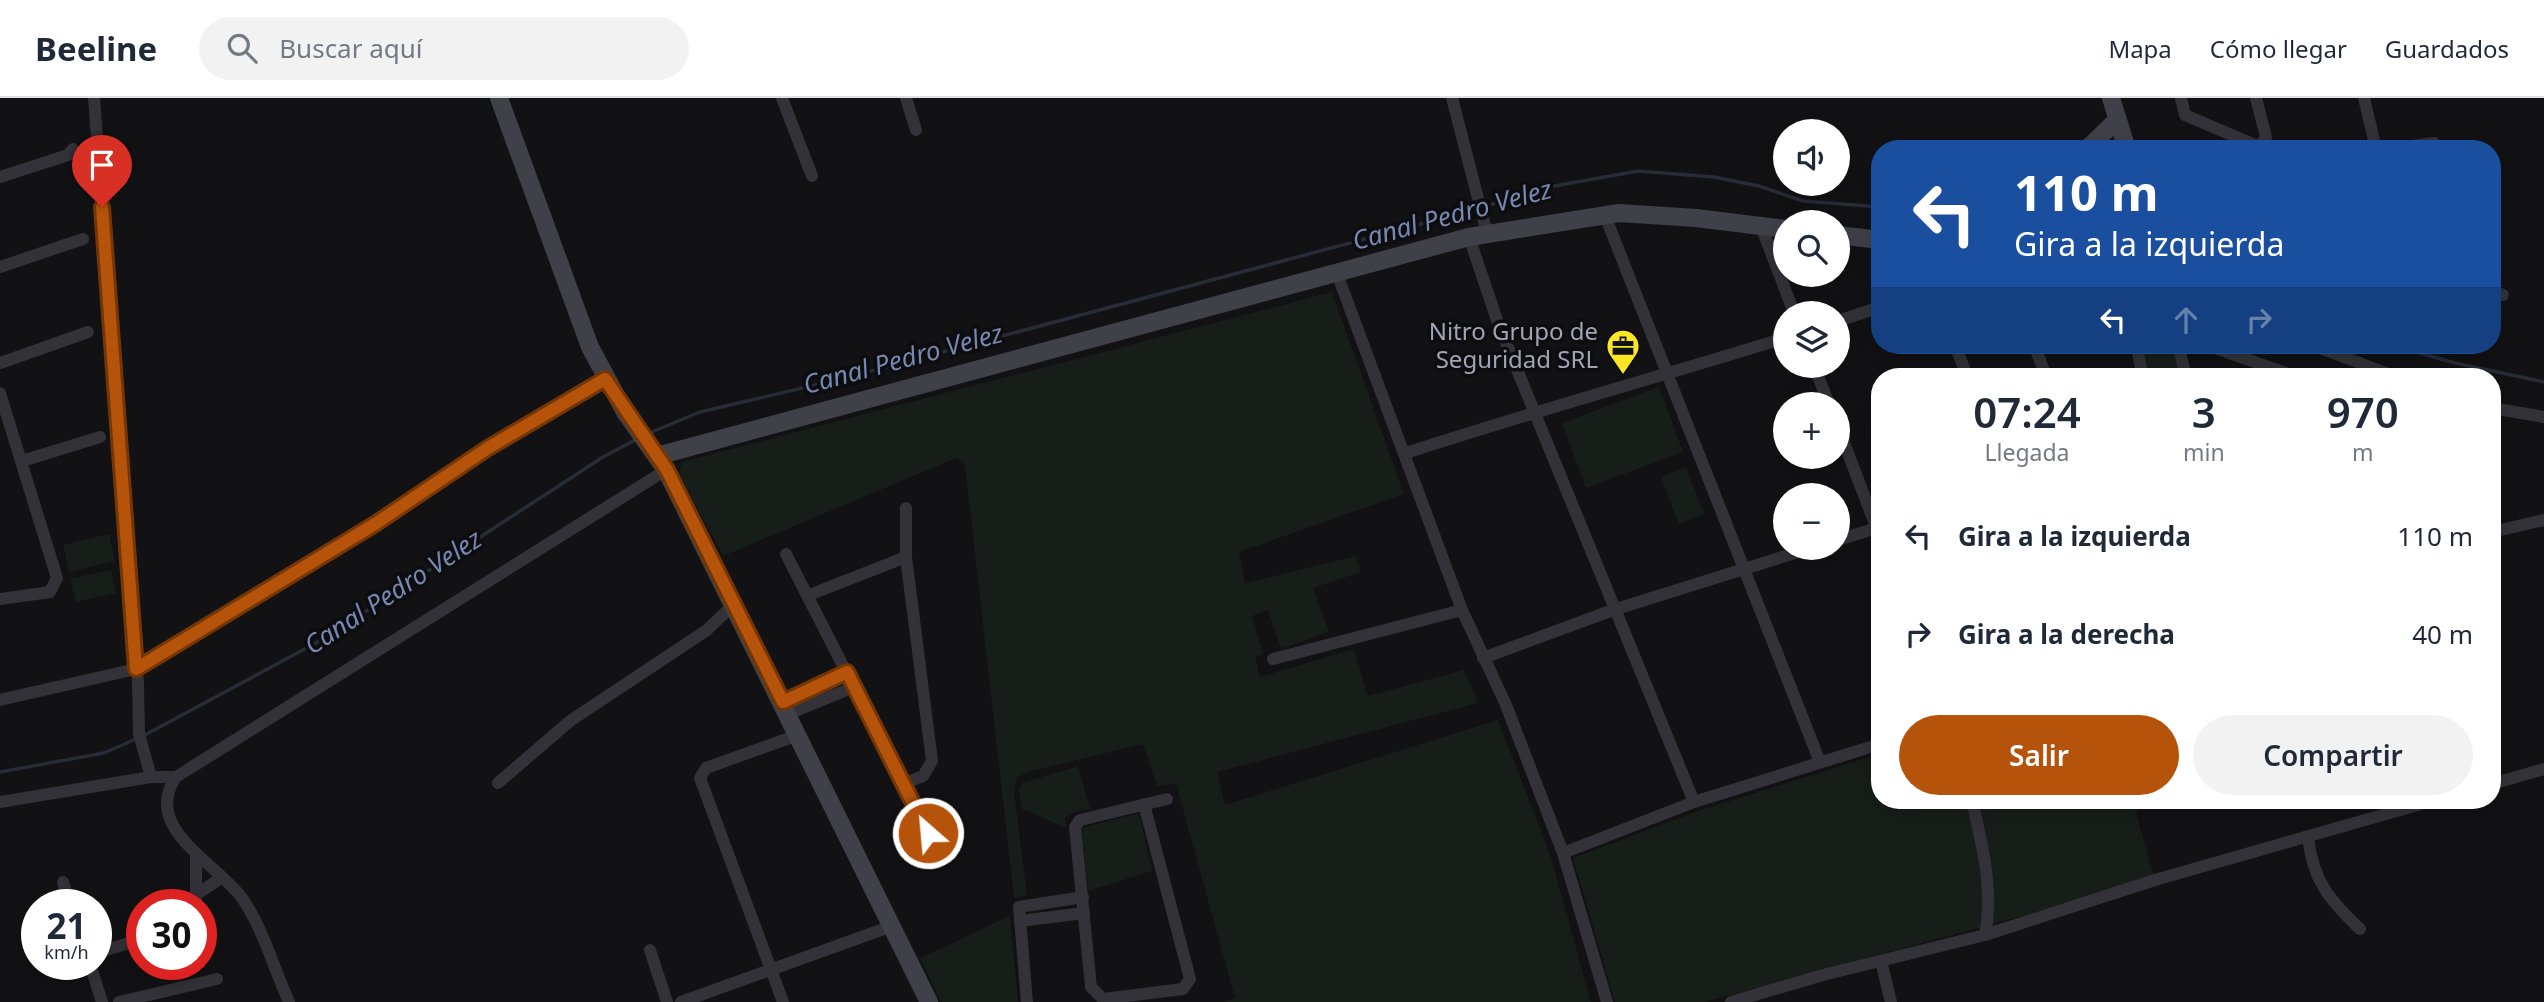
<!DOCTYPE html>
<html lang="es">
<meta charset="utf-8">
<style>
body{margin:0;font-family:"Noto Sans",sans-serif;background:#f2f2f3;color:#1f2937;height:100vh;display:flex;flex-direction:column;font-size:26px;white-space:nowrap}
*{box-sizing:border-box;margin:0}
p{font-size:23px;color:#747a83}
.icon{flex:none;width:38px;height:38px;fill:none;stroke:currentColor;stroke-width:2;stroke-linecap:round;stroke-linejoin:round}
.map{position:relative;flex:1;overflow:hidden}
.details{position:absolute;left:1871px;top:270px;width:630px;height:441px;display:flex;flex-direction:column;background:#fff;border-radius:28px;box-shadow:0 4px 18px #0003}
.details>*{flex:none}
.banner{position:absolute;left:1871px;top:42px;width:630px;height:214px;border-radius:28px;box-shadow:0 4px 18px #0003;background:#1a4fa0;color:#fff;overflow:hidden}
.fabs{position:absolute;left:1773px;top:21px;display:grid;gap:14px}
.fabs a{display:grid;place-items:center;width:77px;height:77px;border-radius:50%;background:#fff;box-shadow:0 4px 18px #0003;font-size:35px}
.speed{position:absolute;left:21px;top:791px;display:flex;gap:14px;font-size:35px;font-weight:700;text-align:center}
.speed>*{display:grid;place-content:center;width:91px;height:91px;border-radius:50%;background:#fff;box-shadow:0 4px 18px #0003;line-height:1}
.speed small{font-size:18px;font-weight:400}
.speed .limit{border:10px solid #d22;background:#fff;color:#111}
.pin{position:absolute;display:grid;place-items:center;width:60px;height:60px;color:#fff;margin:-72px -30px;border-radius:50% 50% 50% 0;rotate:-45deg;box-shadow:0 0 7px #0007}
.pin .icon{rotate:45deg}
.me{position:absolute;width:77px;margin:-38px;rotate:333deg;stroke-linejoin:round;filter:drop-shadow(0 0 5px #0008)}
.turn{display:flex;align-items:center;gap:24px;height:147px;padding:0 28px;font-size:32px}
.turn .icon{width:91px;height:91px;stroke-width:2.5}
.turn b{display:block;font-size:49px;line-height:60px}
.lanes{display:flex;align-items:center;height:66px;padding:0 28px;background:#0003;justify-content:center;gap:35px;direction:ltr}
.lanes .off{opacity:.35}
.eta{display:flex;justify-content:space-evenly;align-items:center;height:119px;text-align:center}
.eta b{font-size:42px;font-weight:600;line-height:49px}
.primary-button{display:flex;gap:14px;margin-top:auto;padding:14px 28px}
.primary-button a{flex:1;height:80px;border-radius:42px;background:#b45309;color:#fff;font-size:28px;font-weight:600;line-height:80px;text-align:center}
.primary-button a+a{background:#f2f2f3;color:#1f2937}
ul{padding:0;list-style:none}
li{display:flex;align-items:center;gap:21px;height:98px;padding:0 28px}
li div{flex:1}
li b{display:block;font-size:26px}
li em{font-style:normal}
header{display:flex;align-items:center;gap:42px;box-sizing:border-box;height:98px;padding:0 35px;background:#fff;border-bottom:2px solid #e0e1e3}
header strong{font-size:33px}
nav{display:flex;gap:38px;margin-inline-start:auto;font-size:24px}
.search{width:490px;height:63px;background:#f2f2f3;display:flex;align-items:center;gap:18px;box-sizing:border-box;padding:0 24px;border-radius:38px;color:#747a83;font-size:26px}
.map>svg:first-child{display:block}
.green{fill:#171e1a}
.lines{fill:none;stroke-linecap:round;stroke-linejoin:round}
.stream{stroke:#272c37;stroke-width:3.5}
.street{stroke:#333238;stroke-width:12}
.secondary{stroke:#404048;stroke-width:18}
.route-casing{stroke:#753606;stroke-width:18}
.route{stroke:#b45309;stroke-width:12}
.labels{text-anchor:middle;stroke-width:7;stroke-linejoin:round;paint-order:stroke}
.poi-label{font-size:24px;fill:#a2a3b4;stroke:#0d0c0e;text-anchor:end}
.water-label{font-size:26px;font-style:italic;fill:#7687b2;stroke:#0d0c0e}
</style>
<header>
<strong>Beeline</strong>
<div class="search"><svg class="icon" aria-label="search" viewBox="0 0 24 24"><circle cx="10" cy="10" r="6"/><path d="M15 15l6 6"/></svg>Buscar aquí</div>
<nav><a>Mapa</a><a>Cómo llegar</a><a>Guardados</a></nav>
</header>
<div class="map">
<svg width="2544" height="904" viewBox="0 0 2544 904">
<rect width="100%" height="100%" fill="#121113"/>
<g class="green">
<polygon points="1332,194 1404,396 1239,454 1245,485 1356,458 1361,474 1313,490 1329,534 1281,551 1268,512 1252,518 1263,556 1255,559 1260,579 1354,551 1368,598 1464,572 1478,605 1217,674 1225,707 1498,622 1550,756 1591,904 1223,904 1235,900 1176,686 1157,688 1143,646 1032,673 1017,679 1014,694 1027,797 1014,800 965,367 956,360 723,458 679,376 682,364"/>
<polygon points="2142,247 2172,247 2180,278 2149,278"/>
<polygon points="1659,289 1683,354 1586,390 1562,325"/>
<polygon points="1686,369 1704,416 1679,426 1661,379"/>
<polygon points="109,436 115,463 69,474 63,447"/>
<polygon points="111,472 116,495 76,504 70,481"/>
<polygon points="1879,656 1880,702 2141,702 2136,715 2155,782 1704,904 1615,904 1573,760 1701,712"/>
<polygon points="1078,668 1090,711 1073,715 1065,720 1066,730 1021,710 1019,693 1022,685"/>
<polygon points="1139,715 1152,773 1088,793 1082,734 1085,729"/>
<polygon points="1010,818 1018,904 941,904 920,860"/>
</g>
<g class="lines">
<g class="stream">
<polyline points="1484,109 1532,92 1638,73 1714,79 1759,88 1803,103 1880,109"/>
<polyline points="2391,247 2455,265 2544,284"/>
<polyline points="647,336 700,314 849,279 1477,111"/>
<polyline points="143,638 325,540 603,359 637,341"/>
<polyline points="0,674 104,655 136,641"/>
</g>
<g class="street">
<polyline points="94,0 138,584 139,636 151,679"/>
<polyline points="782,0 812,78"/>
<polyline points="906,0 916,32"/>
<polyline points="1452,0 1487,135"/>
<polyline points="2181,0 2185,17 2255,47 2261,47 2266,39 2256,0"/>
<polyline points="2364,0 2376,51"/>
<polyline points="2391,51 2434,45"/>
<polyline points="0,79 68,57 73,51"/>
<polyline points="1604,115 1820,664"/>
<polyline points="1761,128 1794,215"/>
<polyline points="1469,139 1498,225 1694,704"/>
<polyline points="0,169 83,141"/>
<polyline points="1336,173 1462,512 1506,607 1563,755 1694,704 1880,646"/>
<polyline points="2492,193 2503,197"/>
<polyline points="1838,223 1880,209"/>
<polyline points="1955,247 1967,278"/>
<polyline points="2034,247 2046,278"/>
<polyline points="2136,247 2143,278"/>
<polyline points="2178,247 2186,278"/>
<polyline points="2207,247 2294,278"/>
<polyline points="2312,247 2394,278"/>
<polyline points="0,265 88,234"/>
<polyline points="1814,268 1829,306"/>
<polyline points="0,295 57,480 50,494 0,501"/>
<polyline points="2492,310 2544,319"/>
<polyline points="1838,329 1880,439"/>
<path d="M1406,355C1531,314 1659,279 1785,240"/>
<polyline points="22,363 100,339"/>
<polyline points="2492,434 2544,422"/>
<polyline points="1838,442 1880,429"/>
<polyline points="786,456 941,760"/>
<polyline points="809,497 906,459"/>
<polyline points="1483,560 1613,512 1811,450"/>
<polyline points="1273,561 1462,512"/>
<polyline points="0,602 136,571 375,426 488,350 605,281"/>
<polyline points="784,605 847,574"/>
<polyline points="788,616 854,589"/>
<polyline points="498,685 570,623 707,532 734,506"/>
<polyline points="903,686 923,678 932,663 906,459 906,410"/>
<polyline points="2492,686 2544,671"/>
<path d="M1972,702C1982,748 1994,790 1985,837"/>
<polyline points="0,704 151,679 176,679"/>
<polyline points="1144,706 1190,881 1183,891 1103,901 1091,889 1075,729 1080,722 1167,701"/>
<path d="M2308,738C2312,781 2329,802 2360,831"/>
<polyline points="1563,755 1607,904"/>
<polyline points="63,784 70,807"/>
<polyline points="197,796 221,780"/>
<polyline points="196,807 196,756"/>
<polyline points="1020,823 1084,815"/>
<polyline points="650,852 667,904"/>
<polyline points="96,855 142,841"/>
<polyline points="1881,863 1891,904"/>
<polyline points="90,866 102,904"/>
<polyline points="119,904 217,881"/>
<path d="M289,904C274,871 263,830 242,800C217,765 141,730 176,679L666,372"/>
<polyline points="681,904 892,828"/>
<polyline points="783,904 700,680 706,670 798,637"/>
<polyline points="1027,904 1019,809 1083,799"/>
<polyline points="1731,904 1823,877 1985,837 2155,782 2435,702"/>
</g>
<g class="secondary">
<polyline points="499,0 590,249 625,314 666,372 929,904"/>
<polyline points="2111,0 2127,51"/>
<polyline points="2087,51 2117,22"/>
<polyline points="1838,137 1880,142"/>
<polyline points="657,358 1469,139 1619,115 1696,120 1785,131"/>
</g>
</g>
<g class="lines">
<defs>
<polyline id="route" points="102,109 136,571 375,426 488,350 605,281 667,372 783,604 847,574 928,735"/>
</defs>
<use href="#route" class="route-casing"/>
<use href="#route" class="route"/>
</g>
<defs>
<symbol id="office-pin" viewBox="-11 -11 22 30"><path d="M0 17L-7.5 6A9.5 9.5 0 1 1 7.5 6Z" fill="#fae622" stroke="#0d0c0e"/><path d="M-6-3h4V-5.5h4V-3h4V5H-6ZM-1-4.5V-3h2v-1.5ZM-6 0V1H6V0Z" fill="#111"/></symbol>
</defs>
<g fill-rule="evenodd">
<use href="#office-pin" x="1604" y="229" width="38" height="52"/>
</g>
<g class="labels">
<g class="poi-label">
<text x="1598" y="242">Nitro Grupo de<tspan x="1598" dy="28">Seguridad SRL</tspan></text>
</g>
<g class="water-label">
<text transform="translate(1452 117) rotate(-15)" y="9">Canal Pedro Velez</text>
<text transform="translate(903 261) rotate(-15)" y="9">Canal Pedro Velez</text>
<text transform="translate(393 494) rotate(-33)" y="9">Canal Pedro Velez</text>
</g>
</g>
</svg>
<div class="fabs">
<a><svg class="icon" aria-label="sound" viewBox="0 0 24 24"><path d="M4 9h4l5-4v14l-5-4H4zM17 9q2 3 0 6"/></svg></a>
<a><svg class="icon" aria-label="search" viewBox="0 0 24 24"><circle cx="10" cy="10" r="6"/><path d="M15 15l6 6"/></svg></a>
<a><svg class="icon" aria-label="layers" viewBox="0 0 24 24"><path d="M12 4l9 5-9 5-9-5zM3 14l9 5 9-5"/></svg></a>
<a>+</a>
<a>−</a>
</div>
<div class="speed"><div>21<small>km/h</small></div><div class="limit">30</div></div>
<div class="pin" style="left:102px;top:109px;background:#d93025"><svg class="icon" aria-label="arrive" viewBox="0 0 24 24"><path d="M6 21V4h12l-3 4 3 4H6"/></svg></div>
<svg class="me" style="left:928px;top:735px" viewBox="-20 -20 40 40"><circle r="17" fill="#b45309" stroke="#fff" stroke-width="3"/><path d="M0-11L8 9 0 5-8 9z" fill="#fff"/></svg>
<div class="banner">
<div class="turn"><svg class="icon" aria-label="left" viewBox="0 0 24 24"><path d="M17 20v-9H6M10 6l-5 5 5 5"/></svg><div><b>110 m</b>Gira a la izquierda</div></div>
<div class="lanes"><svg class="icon" aria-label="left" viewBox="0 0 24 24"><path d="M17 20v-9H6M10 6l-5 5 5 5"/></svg><svg class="icon off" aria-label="ahead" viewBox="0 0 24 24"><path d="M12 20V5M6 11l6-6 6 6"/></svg><svg class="icon off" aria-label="right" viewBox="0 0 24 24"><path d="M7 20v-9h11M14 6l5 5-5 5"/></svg></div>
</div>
<section class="details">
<div class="eta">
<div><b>07:24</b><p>Llegada</p></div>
<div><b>3</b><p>min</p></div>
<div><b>970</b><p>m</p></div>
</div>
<ul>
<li><svg class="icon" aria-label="left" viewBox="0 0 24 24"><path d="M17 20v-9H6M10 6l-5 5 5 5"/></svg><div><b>Gira a la izquierda</b></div><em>110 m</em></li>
<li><svg class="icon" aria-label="right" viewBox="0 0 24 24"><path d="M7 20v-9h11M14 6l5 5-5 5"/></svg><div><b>Gira a la derecha</b></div><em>40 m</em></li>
</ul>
<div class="primary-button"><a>Salir</a><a>Compartir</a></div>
</section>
</div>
